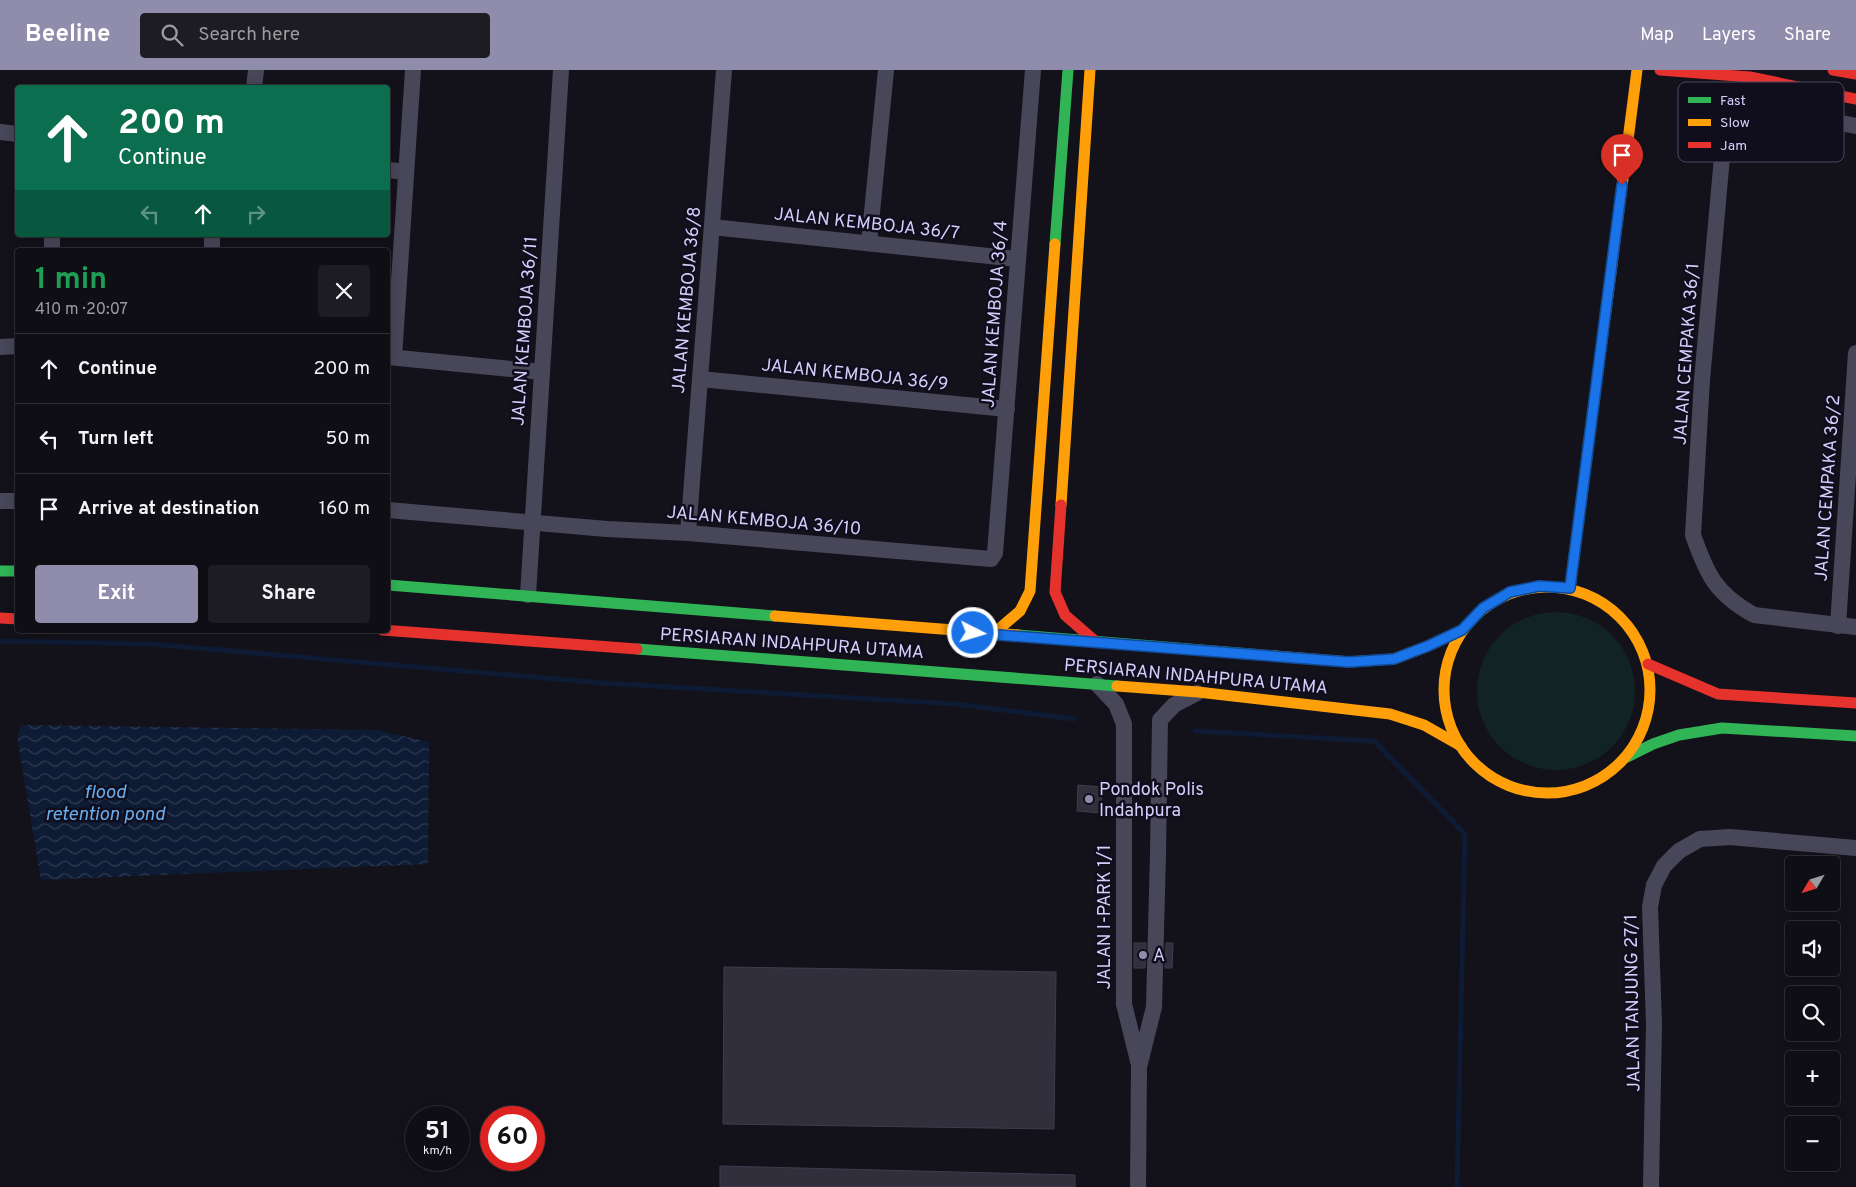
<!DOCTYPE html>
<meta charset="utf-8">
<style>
body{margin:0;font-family:Overpass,sans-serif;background:#1c1c22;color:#f1f3f6;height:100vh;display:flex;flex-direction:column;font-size:19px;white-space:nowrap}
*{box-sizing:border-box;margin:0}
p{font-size:16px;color:#9b9ca0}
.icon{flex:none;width:28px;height:28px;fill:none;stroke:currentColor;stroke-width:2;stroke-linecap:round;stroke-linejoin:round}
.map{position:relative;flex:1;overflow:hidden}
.drawer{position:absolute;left:15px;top:178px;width:375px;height:385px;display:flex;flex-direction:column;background:#0e0e14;border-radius:5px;box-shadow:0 2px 12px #0003,0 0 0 1px #2e2e34}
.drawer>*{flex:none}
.banner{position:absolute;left:15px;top:15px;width:375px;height:152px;border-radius:5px;box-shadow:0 2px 12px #0003,0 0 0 1px #2e2e34;background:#0b6e4f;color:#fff;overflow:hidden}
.needle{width:32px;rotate:232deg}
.fabs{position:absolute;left:1785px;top:786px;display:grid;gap:10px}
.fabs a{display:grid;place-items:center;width:55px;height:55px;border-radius:5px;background:#0e0e14;box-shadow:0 2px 12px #0003,0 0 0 1px #2e2e34;font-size:25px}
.speed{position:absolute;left:405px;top:1036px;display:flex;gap:10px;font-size:25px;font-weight:700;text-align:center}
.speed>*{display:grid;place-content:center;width:65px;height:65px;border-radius:50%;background:#0e0e14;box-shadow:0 2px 12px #0003,0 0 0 1px #2e2e34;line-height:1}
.speed small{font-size:12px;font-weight:400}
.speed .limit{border:8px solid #d22;background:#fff;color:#111}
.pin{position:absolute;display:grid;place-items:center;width:42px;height:42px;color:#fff;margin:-51px -21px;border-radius:50% 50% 50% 0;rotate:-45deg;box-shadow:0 0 5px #0007}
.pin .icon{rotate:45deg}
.me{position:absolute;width:55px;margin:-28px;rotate:95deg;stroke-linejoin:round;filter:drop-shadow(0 0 4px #0008)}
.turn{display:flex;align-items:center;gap:18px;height:105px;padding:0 20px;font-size:22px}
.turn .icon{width:65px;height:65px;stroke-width:2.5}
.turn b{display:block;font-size:35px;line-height:42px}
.lanes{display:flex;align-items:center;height:48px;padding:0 20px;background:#0003;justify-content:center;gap:25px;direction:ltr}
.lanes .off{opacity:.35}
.round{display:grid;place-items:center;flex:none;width:52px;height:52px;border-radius:5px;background:#1c1c22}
.summary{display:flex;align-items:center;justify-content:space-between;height:85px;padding:0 20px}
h1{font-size:30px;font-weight:700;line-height:38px;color:#1e9e55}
.button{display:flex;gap:10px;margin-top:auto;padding:10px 20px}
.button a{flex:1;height:58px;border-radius:5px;background:#908cac;color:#fff;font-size:20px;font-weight:700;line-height:58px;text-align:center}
.button a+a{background:#1c1c22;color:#f1f3f6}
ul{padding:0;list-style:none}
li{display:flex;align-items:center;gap:15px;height:70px;padding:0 20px;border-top:1px solid #2e2e34}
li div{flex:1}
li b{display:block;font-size:19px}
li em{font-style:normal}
header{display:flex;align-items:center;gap:30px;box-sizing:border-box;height:70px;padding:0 25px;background:#908cac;color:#fff}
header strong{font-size:24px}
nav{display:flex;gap:28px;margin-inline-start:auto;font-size:18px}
.search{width:350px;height:45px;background:#1c1c22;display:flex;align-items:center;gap:12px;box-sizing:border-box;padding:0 18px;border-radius:5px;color:#9b9ca0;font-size:19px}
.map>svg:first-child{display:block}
.green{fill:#112324}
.water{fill:url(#water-waves)}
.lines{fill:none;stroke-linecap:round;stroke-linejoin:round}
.stream{stroke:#0e1b34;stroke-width:5}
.building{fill:#312f3c;stroke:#3f3c4d}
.street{stroke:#48475a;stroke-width:16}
.fast{stroke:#30b455;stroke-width:11}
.slow{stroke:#ff9f0a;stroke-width:11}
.jam{stroke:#e5322d;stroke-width:11}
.route-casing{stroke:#114b97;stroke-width:12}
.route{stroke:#1a73e8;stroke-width:9}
.poi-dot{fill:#908cac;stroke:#100e1d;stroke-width:2}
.labels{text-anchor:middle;stroke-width:5;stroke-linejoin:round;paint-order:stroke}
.street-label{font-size:18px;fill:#d4cefa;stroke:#100e1d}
.poi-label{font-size:18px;fill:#d4cefa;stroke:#100e1d;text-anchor:start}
.water-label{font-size:19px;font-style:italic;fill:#67aff0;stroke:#100e1d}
.key{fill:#100e1d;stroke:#4b485f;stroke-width:1}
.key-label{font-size:14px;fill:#d4cefa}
</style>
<header>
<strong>Beeline</strong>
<div class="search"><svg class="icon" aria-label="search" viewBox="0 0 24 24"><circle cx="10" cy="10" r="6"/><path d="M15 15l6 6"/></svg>Search here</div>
<nav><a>Map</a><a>Layers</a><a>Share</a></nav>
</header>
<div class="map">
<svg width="1856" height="1117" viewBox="0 0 1856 1117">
<defs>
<pattern id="water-waves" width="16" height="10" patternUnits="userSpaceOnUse" patternTransform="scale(1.25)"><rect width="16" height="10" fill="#0e1b34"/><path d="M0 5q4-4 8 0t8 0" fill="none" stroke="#303b52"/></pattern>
</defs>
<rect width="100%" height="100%" fill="#13121a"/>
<circle class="green" cx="1556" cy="621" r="79"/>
<polygon class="water" points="22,655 377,660 429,672 428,794 41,810 17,666"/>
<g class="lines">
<g class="stream">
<polyline points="0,571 150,574 603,613 956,634 1074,649"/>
<polyline points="1195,661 1374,671 1465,764 1457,1117"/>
</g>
</g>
<g class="building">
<polygon points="1078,715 1102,717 1101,743 1077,741"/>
<polygon points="1134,873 1146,873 1145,898 1134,898"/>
<polygon points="1166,873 1173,873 1172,898 1165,898"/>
<polygon points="724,897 1056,902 1054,1059 723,1054"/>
<polygon points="720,1096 1075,1105 1075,1117 720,1117"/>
</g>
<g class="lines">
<g class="street">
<polyline points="254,18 256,0"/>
<path d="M1856,56L1766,39C1743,39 1733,42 1724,65L1702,310L1693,465C1707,505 1716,524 1754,545L1856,557"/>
<polyline points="0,62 18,64"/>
<polyline points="388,100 406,102"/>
<polyline points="712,157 1018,189"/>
<polyline points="52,165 52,180"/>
<polyline points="212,165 212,180"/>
<polyline points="869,173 886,0"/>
<polyline points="0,277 18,276"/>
<polyline points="388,287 542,302"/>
<polyline points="394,287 413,0"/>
<polyline points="700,309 1007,339"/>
<polyline points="0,431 18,431"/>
<polyline points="388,440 607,459 688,463 991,489 995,483 1033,0"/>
<polyline points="688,463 724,0"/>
<polyline points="528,525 561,0"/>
<polyline points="1838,556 1856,283"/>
<polyline points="1097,614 1116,634 1124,654 1124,934 1139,995"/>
<polyline points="1138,1117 1139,997 1154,937 1158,784 1160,650 1174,635 1197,623"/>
<polyline points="1651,1117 1654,954 1650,837 1654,815 1664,796 1679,781 1700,769 1730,767 1856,778"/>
</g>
<g class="fast">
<polyline points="1055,174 1068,0"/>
<polyline points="0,501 18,501"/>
<polyline points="388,515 775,546"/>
<polyline points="1570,518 1608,225"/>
<polyline points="1018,565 1275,586"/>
<polyline points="637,579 1117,616"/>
<polyline points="1627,687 1653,674 1679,665 1722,658 1856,666"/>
</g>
<g class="slow">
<polyline points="1608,225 1637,0"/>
<polyline points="1061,435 1090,0"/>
<circle cx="1547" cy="620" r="103"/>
<polyline points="775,546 1018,565"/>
<polyline points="993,564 1020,541 1030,521 1055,174"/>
<polyline points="1275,586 1349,592 1394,589 1428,576 1462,560"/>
<polyline points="1117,616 1198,622 1390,644 1424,655 1461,676"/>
</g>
<g class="jam">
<polyline points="1660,0 1750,7 1856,29"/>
<polyline points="1833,0 1856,4"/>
<polyline points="1061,435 1055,522 1065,545 1096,572"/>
<polyline points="0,548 18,549"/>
<polyline points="382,560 637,579"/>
<polyline points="1648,594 1718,624 1856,633"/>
</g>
</g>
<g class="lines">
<defs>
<polyline id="route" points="973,563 1349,592 1394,589 1428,576 1462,560 1483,538 1510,522 1539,516 1570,518 1622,115"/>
</defs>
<use href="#route" class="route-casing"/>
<use href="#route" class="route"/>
</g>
<g class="poi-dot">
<circle cx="1089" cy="729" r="5"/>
<circle cx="1143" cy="885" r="5"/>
</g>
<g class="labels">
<g class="street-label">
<text transform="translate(867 153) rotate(6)" y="6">JALAN KEMBOJA 36/7</text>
<text transform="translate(686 230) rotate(-85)" y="6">JALAN KEMBOJA 36/8</text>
<text transform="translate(994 244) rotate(-86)" y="6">JALAN KEMBOJA 36/4</text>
<text transform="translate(524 261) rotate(-86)" y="6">JALAN KEMBOJA 36/11</text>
<text transform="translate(1686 284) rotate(-86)" y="6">JALAN CEMPAKA 36/1</text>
<text transform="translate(855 304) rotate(6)" y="6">JALAN KEMBOJA 36/9</text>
<text transform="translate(1827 418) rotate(-86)" y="6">JALAN CEMPAKA 36/2</text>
<text transform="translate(764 450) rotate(5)" y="6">JALAN KEMBOJA 36/10</text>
<text transform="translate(792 573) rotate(4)" y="6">PERSIARAN INDAHPURA UTAMA</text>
<text transform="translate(1196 606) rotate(5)" y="6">PERSIARAN INDAHPURA UTAMA</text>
<text transform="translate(1104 847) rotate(-90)" y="6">JALAN I-PARK 1/1</text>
<text transform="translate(1632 933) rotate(-91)" y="6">JALAN TANJUNG 27/1</text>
</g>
<g class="poi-label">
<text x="1099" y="725">Pondok Polis<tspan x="1099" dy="21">Indahpura</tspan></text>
<text x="1153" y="891">A</text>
</g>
<g class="water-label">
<text x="105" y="728">flood<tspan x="105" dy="22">retention pond</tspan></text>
</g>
</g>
<rect x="1678" y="12" width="166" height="80" rx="8" class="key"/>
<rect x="1688" y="27" width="23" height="6" fill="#30b455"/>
<rect x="1688" y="49" width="23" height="7" fill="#ff9f0a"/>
<rect x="1688" y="72" width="23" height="6" fill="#e5322d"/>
<g class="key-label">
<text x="1720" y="35">Fast</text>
<text x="1720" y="57">Slow</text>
<text x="1720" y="80">Jam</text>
</g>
</svg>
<div class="fabs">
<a><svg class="needle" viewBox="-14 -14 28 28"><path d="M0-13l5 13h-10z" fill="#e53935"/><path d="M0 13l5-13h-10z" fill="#9b9ca0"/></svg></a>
<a><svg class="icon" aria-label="sound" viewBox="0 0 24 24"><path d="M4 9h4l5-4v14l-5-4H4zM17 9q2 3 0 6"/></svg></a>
<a><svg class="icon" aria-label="search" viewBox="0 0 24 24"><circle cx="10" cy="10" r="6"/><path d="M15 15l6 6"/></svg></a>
<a>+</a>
<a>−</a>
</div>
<div class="speed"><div>51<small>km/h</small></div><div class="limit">60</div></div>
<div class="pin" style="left:1622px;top:115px;background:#d93025"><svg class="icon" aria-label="arrive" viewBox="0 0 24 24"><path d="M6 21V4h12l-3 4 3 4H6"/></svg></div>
<svg class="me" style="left:973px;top:563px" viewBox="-20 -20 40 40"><circle r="17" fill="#1a73e8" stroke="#fff" stroke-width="3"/><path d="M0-11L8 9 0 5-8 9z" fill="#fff"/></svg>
<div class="banner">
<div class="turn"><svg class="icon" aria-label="ahead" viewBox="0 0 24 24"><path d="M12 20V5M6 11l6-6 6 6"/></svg><div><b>200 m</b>Continue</div></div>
<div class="lanes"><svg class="icon off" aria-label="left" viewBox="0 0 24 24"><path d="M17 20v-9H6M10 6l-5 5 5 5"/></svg><svg class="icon" aria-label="ahead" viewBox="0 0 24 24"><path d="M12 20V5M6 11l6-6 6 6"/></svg><svg class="icon off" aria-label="right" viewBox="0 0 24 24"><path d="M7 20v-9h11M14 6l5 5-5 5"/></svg></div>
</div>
<section class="drawer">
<div class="summary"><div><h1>1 min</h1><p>410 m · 20:07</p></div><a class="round"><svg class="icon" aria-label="close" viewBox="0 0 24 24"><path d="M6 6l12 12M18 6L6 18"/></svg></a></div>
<ul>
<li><svg class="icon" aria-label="ahead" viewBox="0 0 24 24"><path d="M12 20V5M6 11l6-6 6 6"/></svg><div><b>Continue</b></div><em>200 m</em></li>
<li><svg class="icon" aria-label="left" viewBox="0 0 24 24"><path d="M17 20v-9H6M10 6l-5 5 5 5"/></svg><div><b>Turn left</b></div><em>50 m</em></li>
<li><svg class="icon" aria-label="arrive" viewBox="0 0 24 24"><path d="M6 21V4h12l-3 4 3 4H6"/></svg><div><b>Arrive at destination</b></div><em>160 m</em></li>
</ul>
<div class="button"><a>Exit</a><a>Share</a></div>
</section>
</div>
